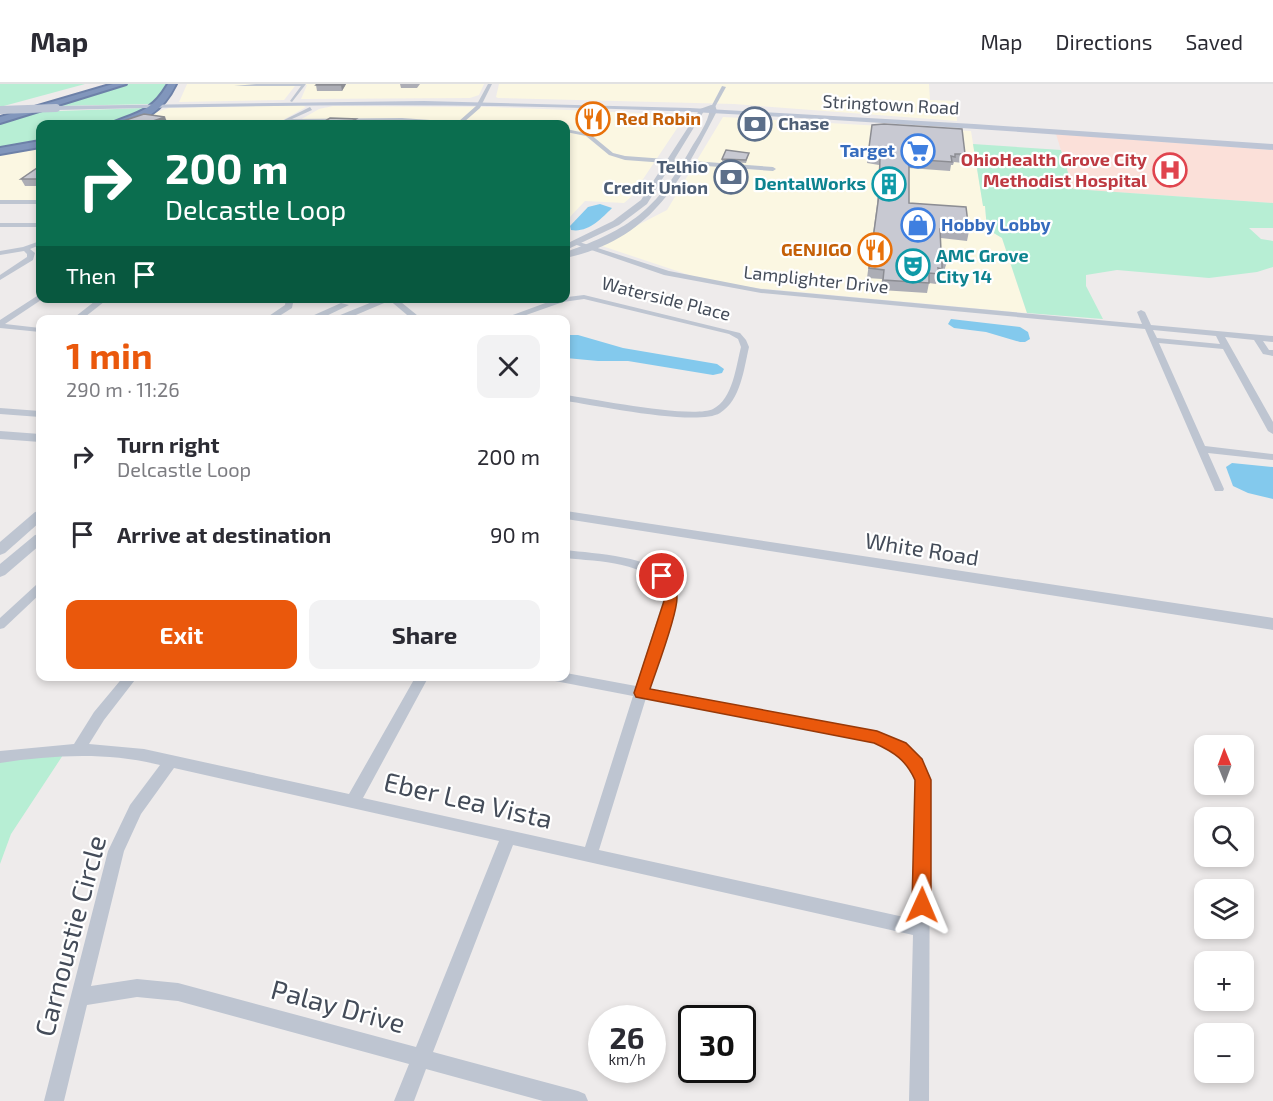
<!DOCTYPE html>
<meta charset="utf-8">
<style>
body{margin:0;font-family:"Exo 2",sans-serif;background:#f2f2f3;color:#2b2b33;height:100vh;display:flex;flex-direction:column;font-size:22px;white-space:nowrap}
*{box-sizing:border-box;margin:0}
p{font-size:20px;color:#7c7c81}
.icon{flex:none;width:33px;height:33px;fill:none;stroke:currentColor;stroke-width:2;stroke-linecap:round;stroke-linejoin:round}
.map{position:relative;flex:1;overflow:hidden}
.side{position:absolute;left:36px;top:231px;width:534px;height:366px;display:flex;flex-direction:column;background:#fff;border-radius:12px;box-shadow:0 3px 9px #0003}
.side>*{flex:none}
.banner{position:absolute;left:36px;top:36px;width:534px;height:183px;border-radius:12px;box-shadow:0 3px 9px #0003;background:#0b6e4f;color:#fff;overflow:hidden}
.needle{width:39px;rotate:359deg}
.buttons{position:absolute;left:1194px;top:651px;display:grid;gap:12px}
.buttons a{display:grid;place-items:center;width:60px;height:60px;border-radius:12px;background:#fff;box-shadow:0 3px 9px #0003;font-size:30px}
.speed{position:absolute;left:588px;top:921px;display:flex;gap:12px;font-size:30px;font-weight:700;text-align:center}
.speed>*{display:grid;place-content:center;width:78px;height:78px;border-radius:50%;background:#fff;box-shadow:0 3px 9px #0003;line-height:1}
.speed small{font-size:15px;font-weight:400}
.speed .limit{border:3px solid #111;border-radius:9px;background:#fff;color:#111}
.pin{position:absolute;display:grid;place-items:center;width:51px;height:51px;color:#fff;margin:-26px;border:3px solid #fff;border-radius:50%;box-shadow:0 2px 6px #0007}
.me{position:absolute;width:66px;margin:-33px;rotate:1deg;stroke-linejoin:round;filter:drop-shadow(0 0 4px #0008)}
.turn{display:flex;align-items:center;gap:21px;height:126px;padding:0 30px;font-size:27px}
.turn .icon{width:78px;height:78px;stroke-width:2.5}
.turn b{display:block;font-size:42px;line-height:51px}
.then{display:flex;align-items:center;height:57px;padding:0 30px;background:#0003;gap:12px;font-size:22px}
.round{display:grid;place-items:center;flex:none;width:63px;height:63px;border-radius:12px;background:#f2f2f3}
.headline{display:flex;align-items:center;justify-content:space-between;height:102px;padding:0 30px}
h1{font-size:36px;font-weight:700;line-height:45px;color:#ea580c}
.button{display:flex;gap:12px;margin-top:auto;padding:12px 30px}
.button a{flex:1;height:69px;border-radius:12px;background:#ea580c;color:#fff;font-size:24px;font-weight:700;line-height:69px;text-align:center}
.button a+a{background:#f2f2f3;color:#2b2b33}
ul{padding:0;list-style:none}
li{display:flex;align-items:center;gap:18px;height:78px;padding:0 30px}
li div{flex:1}
li b{display:block;font-size:22px}
li em{font-style:normal}
header{display:flex;align-items:center;gap:36px;box-sizing:border-box;height:84px;padding:0 30px;background:#fff;border-bottom:2px solid #e1e1e2}
header strong{font-size:28px}
nav{display:flex;gap:33px;margin-inline-start:auto;font-size:21px}
.map>svg:first-child{display:block}
.commercial{fill:#fbf7e2}
.medical{fill:#fbe0d9}
.green{fill:#b7eed4}
.water{fill:#83c9ed}
.lines{fill:none;stroke-linecap:round;stroke-linejoin:round}
.motorway-casing{stroke:#6d81a8;stroke-width:4}
.minor{fill:#bec5d1;fill-rule:evenodd}
.tertiary{fill:#bec5d1;fill-rule:evenodd}
.secondary{fill:#bdc5d5;fill-rule:evenodd}
.motorway{fill:#8196bc;fill-rule:evenodd}
.secondary-bridge{stroke:#bdc5d5;stroke-width:8}
.wall{fill:#acadb5}
.shaded-wall{fill:#8c8d93}
.building{fill:#c8c9d2;stroke:#8c8d93;stroke-width:1.5}
.route{fill:#ea580c;stroke:#983908;stroke-width:1.5}
.labels{text-anchor:middle;stroke-width:4.5;stroke-linejoin:round;paint-order:stroke}
.far-street-label{font-size:18px;fill:#444c59;stroke:#fff}
.far-food-label{font-size:18px;font-weight:bold;fill:#c56008;stroke:#fff;text-anchor:start}
.far-service-label{font-size:18px;font-weight:bold;fill:#4e5e75;stroke:#fff;text-anchor:start}
.far-shop-label{font-size:18px;font-weight:bold;fill:#366cbe;stroke:#fff;text-anchor:end}
.far-health-label{font-size:18px;font-weight:bold;fill:#be3a42;stroke:#fff;text-anchor:end}
.far-culture-label{font-size:18px;font-weight:bold;fill:#0d838f;stroke:#fff;text-anchor:end}
.street-label{font-size:22px;fill:#444c59;stroke:#fff}
.near-street-label{font-size:27px;fill:#444c59;stroke:#fff}
</style>
<header>
<strong>Map</strong>
<nav><a>Map</a><a>Directions</a><a>Saved</a></nav>
</header>
<div class="map">
<svg width="1273" height="1017" viewBox="0 0 1273 1017">
<rect width="100%" height="100%" fill="#eeebeb"/>
<g class="commercial">
<polygon points="187,0 484,0 479,11 470,14 301,15 307,1 295,2 284,16 179,18"/>
<polygon points="499,0 929,0 930,16 956,17 957,37 734,20 498,14 496,13"/>
<polygon points="301,21 306,23 276,40 120,40 169,24"/>
<polygon points="333,22 494,23 686,31 631,113 624,119 585,117 566,137 566,40 293,40 319,25"/>
<polygon points="723,33 971,47 983,121 985,122 987,145 1002,154 1027,229 757,204 704,196 599,161 667,126"/>
<polygon points="40,61 40,117 0,117 0,69"/>
</g>
<polygon class="medical" points="1056,50 1273,66 1273,119 1073,105"/>
<g class="green">
<polygon points="0,0 85,0 0,23"/>
<polygon points="127,0 170,0 155,20 53,22"/>
<polygon points="145,24 149,25 113,40 40,40 40,58 0,66 0,37 31,28"/>
<polygon points="973,60 1061,66 1073,105 1273,119 1273,144 1249,144 1261,155 1273,157 1273,183 1257,188 1209,194 1117,186 1086,191 1086,202 1103,235 1027,229 1002,154 987,145 985,122 983,122"/>
<polygon points="63,671 11,750 0,780 0,677"/>
</g>
<g class="water">
<path d="M600,120L612,124C601,135 588,149 571,146L570,142L588,123Z"/>
<polygon points="951,235 1020,243 1028,248 1030,255 1025,258 1020,258 986,248 954,244 948,240"/>
<polygon points="566,251 578,251 623,264 717,280 724,285 722,289 713,291 628,277 598,277 566,274"/>
<polygon points="1232,379 1273,383 1273,415 1248,409 1233,402 1226,383"/>
</g>
<g class="lines">
<defs>
<g id="motorway">
<polygon points="113,0 126,0 0,39 0,33"/>
<path d="M168,0H176C163,27 144,40 112,40L114,38C140,28 153,26 168,0Z"/>
<polygon points="40,57 40,63 0,70 0,64"/>
</g>
</defs>
<use href="#motorway" class="motorway-casing"/>
<g class="minor">
<polygon points="256,0 306,0 292,18 290,17 301,2 234,2"/>
<polygon points="488,0 492,0 480,24 464,38 474,40 402,38 285,39 282,37 310,23 312,26 292,35 402,34 458,38 476,22"/>
<polygon points="722,2 726,3 715,23 711,23"/>
<polygon points="566,45 590,50 613,69 625,72 773,83 776,85 773,87 625,76 609,71 586,52 566,48"/>
<rect x="0" y="116" width="40" height="4"/>
<rect x="0" y="139" width="40" height="4"/>
<polygon points="40,157 40,161 30,165 35,169 33,176 0,196 0,191 27,173 27,170 24,167 0,171 0,167 23,163"/>
<path d="M576,157L669,187L761,205L1142,240L1137,228L1141,226L1145,228L1151,241L1273,252V258L1263,257L1269,266H1273V272L1263,270L1254,256L1225,253L1273,338V350L1268,347L1223,265L1159,259L1205,362L1273,370V376L1208,369L1224,405L1223,407H1215L1145,245L761,209L664,191L574,160V158ZM1153,246L1216,252L1220,260L1157,254Z"/>
<path d="M584,211L740,249L746,256L749,263C744,284 741,316 720,329C697,343 595,321 566,317V311C594,315 692,335 713,325C733,315 736,282 741,263L738,255L729,250L584,215L563,218L512,236H499L559,214Z"/>
<polygon points="37,212 40,212 40,214 44,214 5,240 40,244 40,248 0,244 0,236"/>
<polygon points="99,214 109,214 81,236 71,236"/>
<polygon points="286,214 294,214 292,224 273,236 263,236 285,221"/>
<polygon points="387,214 396,214 423,236 413,236"/>
<polygon points="197,231 214,236 191,236"/>
<polygon points="0,324 40,327 40,333 0,330"/>
<path d="M566,466C595,470 654,471 671,498C674,502 675,507 677,511L649,605L877,647C906,657 926,674 930,706L929,1017H909L913,851L513,761L433,968L578,1007L585,1010L588,1017H543L426,985L414,1017H394L409,980L178,917L137,913L87,921L64,1017H44L108,767L130,721L160,681C107,668 54,671 0,679V667L74,660L94,628L124,592H138L104,636L89,660L144,665L349,710L416,592H429L363,714L585,763L633,612L555,597L550,596L549,592H566V589L636,602L665,511C650,476 598,478 566,474ZM646,614L876,658C898,667 913,682 916,706L913,835L599,766ZM174,684L499,757L416,963L178,899L137,895L91,902L124,767L141,730Z"/>
<polygon points="40,500 40,510 4,544 0,545 0,534 36,501"/>
</g>
<g class="tertiary">
<path d="M711,21H715L717,27C680,98 652,155 566,174V168C630,145 656,126 690,66C697,54 708,39 710,25L704,27L647,120L619,141L566,166V160L613,137L641,116L700,25Z"/>
<polygon points="382,214 396,214 344,236 328,236"/>
<polygon points="341,219 349,221 318,236 303,236"/>
<polygon points="0,347 40,350 40,358 0,355"/>
<polygon points="40,427 40,438 5,469 0,471 0,458 35,428"/>
<polygon points="566,427 1273,534 1273,546 566,435"/>
<polygon points="40,450 40,461 5,491 0,493 0,480 35,451"/>
</g>
<path class="secondary" d="M424,17L690,24L974,40L1273,60V66C1080,52 886,38 693,28C481,18 268,21 56,26L52,24L56,22Z"/>
<use href="#motorway" class="motorway"/>
<polyline class="secondary-bridge" points="0,26 56,24"/>
</g>
<g class="wall">
<polygon points="317,0 346,0 342,7 317,7 316,1"/>
<polygon points="400,0 420,0 417,4 401,4"/>
<polygon points="120,38 168,40 121,40"/>
<polygon points="872,41 965,70 963,79 954,78 953,81 951,81 950,87 909,84 909,119 969,147 967,157 941,154 941,167 947,178 944,187 942,187 940,194 938,194 936,200 929,199 927,209 881,206 882,195 867,194 877,120 879,81 867,79"/>
<polygon points="749,69 746,79 722,77 722,75"/>
<polygon points="40,82 40,102 25,102 21,95"/>
<polygon points="742,85 737,97 715,92 715,89"/>
</g>
<g class="shaded-wall">
<polygon points="341,0 346,0 342,7 341,1"/>
<polygon points="165,33 168,40 144,40"/>
<polygon points="356,35 357,40 347,40"/>
</g>
<g class="building">
<polygon points="317,0 341,0 341,1 316,1"/>
<polygon points="144,30 165,33 144,40 136,40 120,38"/>
<polygon points="330,34 356,35 347,40 320,40"/>
<polygon points="884,40 962,45 965,70 955,70 955,73 951,72 952,78 909,75 909,119 966,123 969,147 940,145 941,167 946,168 947,178 942,177 942,185 938,184 939,190 929,189 929,199 883,196 884,186 869,184 879,111 880,73 868,71 872,41"/>
<polygon points="726,66 749,69 746,76 722,75"/>
<polygon points="40,82 40,95 21,95"/>
<polygon points="718,83 742,85 738,95 715,89"/>
</g>
<path class="route" d="M662,488C674,491 677,503 677,514C677,532 657,584 650,605L877,647L906,659L922,675L931,696V821L928,828L922,830L915,828L912,821L915,696C906,676 894,668 874,659L636,613L634,609L664,517L663,502L656,492Z"/>
<defs>
<symbol id="restaurant-ring" viewBox="-11 -11 22 22"><circle r="9.5" fill="#fff" stroke="#e8710a" stroke-width="1.5"/><path d="M-5-6h1v4h1v-4h1v4h1v-4h1v5L-1.5 .5V6h-2V.5L-5-1ZM5-6V6H3V1.5H1.5Q1.5-4 5-6Z" fill="#e8710a"/></symbol>
<symbol id="bank-ring" viewBox="-11 -11 22 22"><circle r="9.5" fill="#fff" stroke="#5c6f8a" stroke-width="1.5"/><path d="M-6-4H6V4H-6ZM0-2.3a2.3 2.3 0 1 0 0 4.6a2.3 2.3 0 1 0 0-4.6Z" fill="#5c6f8a"/></symbol>
<symbol id="supermarket-ring" viewBox="-11 -11 22 22"><circle r="9.5" fill="#fff" stroke="#3f7fe0" stroke-width="1.5"/><path d="M-6-5.5h2.5l.6 2H6L4.5 2H-2.5L-4.4-4H-6ZM-1.5 3.2a1.3 1.3 0 1 0 .1 0ZM3 3.2a1.3 1.3 0 1 0 .1 0Z" fill="#3f7fe0"/></symbol>
<symbol id="hospital-ring" viewBox="-11 -11 22 22"><circle r="9.5" fill="#fff" stroke="#e0444e" stroke-width="1.5"/><path d="M-5-5h3v3.5h4V-5h3V5h-3V1.5h-4V5h-3Z" fill="#e0444e"/></symbol>
<symbol id="building-ring" viewBox="-11 -11 22 22"><circle r="9.5" fill="#fff" stroke="#0f9aa8" stroke-width="1.5"/><path d="M-4-6H4V6H1V3H-1V6H-4ZM-2.5-4.3h1.7v1.8h-1.7ZM.8-4.3h1.7v1.8H.8ZM-2.5-1h1.7V.8h-1.7ZM.8-1h1.7V.8H.8Z" fill="#0f9aa8"/></symbol>
<symbol id="shop-ring" viewBox="-11 -11 22 22"><circle r="9.5" fill="#fff" stroke="#3f7fe0" stroke-width="1.5"/><path d="M-5-2.5h2.3a2.7 3.5 0 0 1 5.4 0H5L5.5 6h-11ZM-1.5-2.5h3a1.5 2.3 0 0 0-3 0Z" fill="#3f7fe0"/></symbol>
<symbol id="theatre-ring" viewBox="-11 -11 22 22"><circle r="9.5" fill="#fff" stroke="#0f9aa8" stroke-width="1.5"/><path d="M-5-5.5Q0-4 5-5.5V0Q5 5 0 6Q-5 5-5 0ZM-3.3-2.5H-1v1.5H-3.3ZM1-2.5H3.3v1.5H1ZM-2.8 1Q0 5.5 2.8 1Z" fill="#0f9aa8"/></symbol>
</defs>
<g fill-rule="evenodd">
<use href="#restaurant-ring" x="574" y="16" width="38" height="38"/>
<use href="#bank-ring" x="736" y="21" width="38" height="38"/>
<use href="#supermarket-ring" x="899" y="48" width="38" height="38"/>
<use href="#hospital-ring" x="1151" y="67" width="38" height="38"/>
<use href="#bank-ring" x="712" y="74" width="38" height="38"/>
<use href="#building-ring" x="870" y="81" width="38" height="38"/>
<use href="#shop-ring" x="899" y="122" width="38" height="38"/>
<use href="#restaurant-ring" x="856" y="147" width="38" height="38"/>
<use href="#theatre-ring" x="894" y="163" width="38" height="38"/>
</g>
<g class="labels">
<g class="far-street-label">
<text transform="translate(891 21) rotate(3)" y="6">Stringtown Road</text>
<text transform="translate(816 196) rotate(6)" y="6">Lamplighter Drive</text>
<text transform="translate(666 215) rotate(14)" y="6">Waterside Place</text>
</g>
<g class="far-food-label">
<text x="616" y="41">Red Robin</text>
<text x="852" y="172" text-anchor="end">GENJIGO</text>
</g>
<g class="far-service-label">
<text x="778" y="46">Chase</text>
<text x="708" y="89" text-anchor="end">Telhio<tspan x="708" dy="21">Credit Union</tspan></text>
</g>
<g class="far-shop-label">
<text x="895" y="73">Target</text>
<text x="941" y="147" text-anchor="start">Hobby Lobby</text>
</g>
<g class="far-health-label">
<text x="1147" y="82">OhioHealth Grove City<tspan x="1147" dy="21">Methodist Hospital</tspan></text>
</g>
<g class="far-culture-label">
<text x="866" y="106">DentalWorks</text>
<text x="936" y="178" text-anchor="start">AMC Grove<tspan x="936" dy="21">City 14</tspan></text>
</g>
<g class="street-label">
<text transform="translate(922 465) rotate(9)" y="8">White Road</text>
</g>
<g class="near-street-label">
<text transform="translate(468 717) rotate(13)" y="9">Eber Lea Vista</text>
<text transform="translate(71 852) rotate(-75)" y="9">Carnoustie Circle</text>
<text transform="translate(338 923) rotate(15)" y="9">Palay Drive</text>
</g>
</g>
</svg>
<div class="buttons">
<a><svg class="needle" viewBox="-14 -14 28 28"><path d="M0-13l5 13h-10z" fill="#e53935"/><path d="M0 13l5-13h-10z" fill="#7c7c81"/></svg></a>
<a><svg class="icon" aria-label="search" viewBox="0 0 24 24"><circle cx="10" cy="10" r="6"/><path d="M15 15l6 6"/></svg></a>
<a><svg class="icon" aria-label="layers" viewBox="0 0 24 24"><path d="M12 4l9 5-9 5-9-5zM3 14l9 5 9-5"/></svg></a>
<a>+</a>
<a>−</a>
</div>
<div class="speed"><div>26<small>km/h</small></div><div class="limit">30</div></div>
<div class="pin" style="left:662px;top:492px;background:#d93025"><svg class="icon" aria-label="arrive" viewBox="0 0 24 24"><path d="M6 21V4h12l-3 4 3 4H6"/></svg></div>
<svg class="me" style="left:922px;top:821px" viewBox="-20 -20 40 40"><path d="M0-17L14 15 0 8-14 15z" fill="#ea580c" stroke="#fff" stroke-width="4"/></svg>
<div class="banner">
<div class="turn"><svg class="icon" aria-label="right" viewBox="0 0 24 24"><path d="M7 20v-9h11M14 6l5 5-5 5"/></svg><div><b>200 m</b>Delcastle Loop</div></div>
<div class="then">Then<svg class="icon" aria-label="arrive" viewBox="0 0 24 24"><path d="M6 21V4h12l-3 4 3 4H6"/></svg></div>
</div>
<section class="side">
<div class="headline"><div><h1>1 min</h1><p>290 m · 11:26</p></div><a class="round"><svg class="icon" aria-label="close" viewBox="0 0 24 24"><path d="M6 6l12 12M18 6L6 18"/></svg></a></div>
<ul>
<li><svg class="icon" aria-label="right" viewBox="0 0 24 24"><path d="M7 20v-9h11M14 6l5 5-5 5"/></svg><div><b>Turn right</b><p>Delcastle Loop</p></div><em>200 m</em></li>
<li><svg class="icon" aria-label="arrive" viewBox="0 0 24 24"><path d="M6 21V4h12l-3 4 3 4H6"/></svg><div><b>Arrive at destination</b></div><em>90 m</em></li>
</ul>
<div class="button"><a>Exit</a><a>Share</a></div>
</section>
</div>
